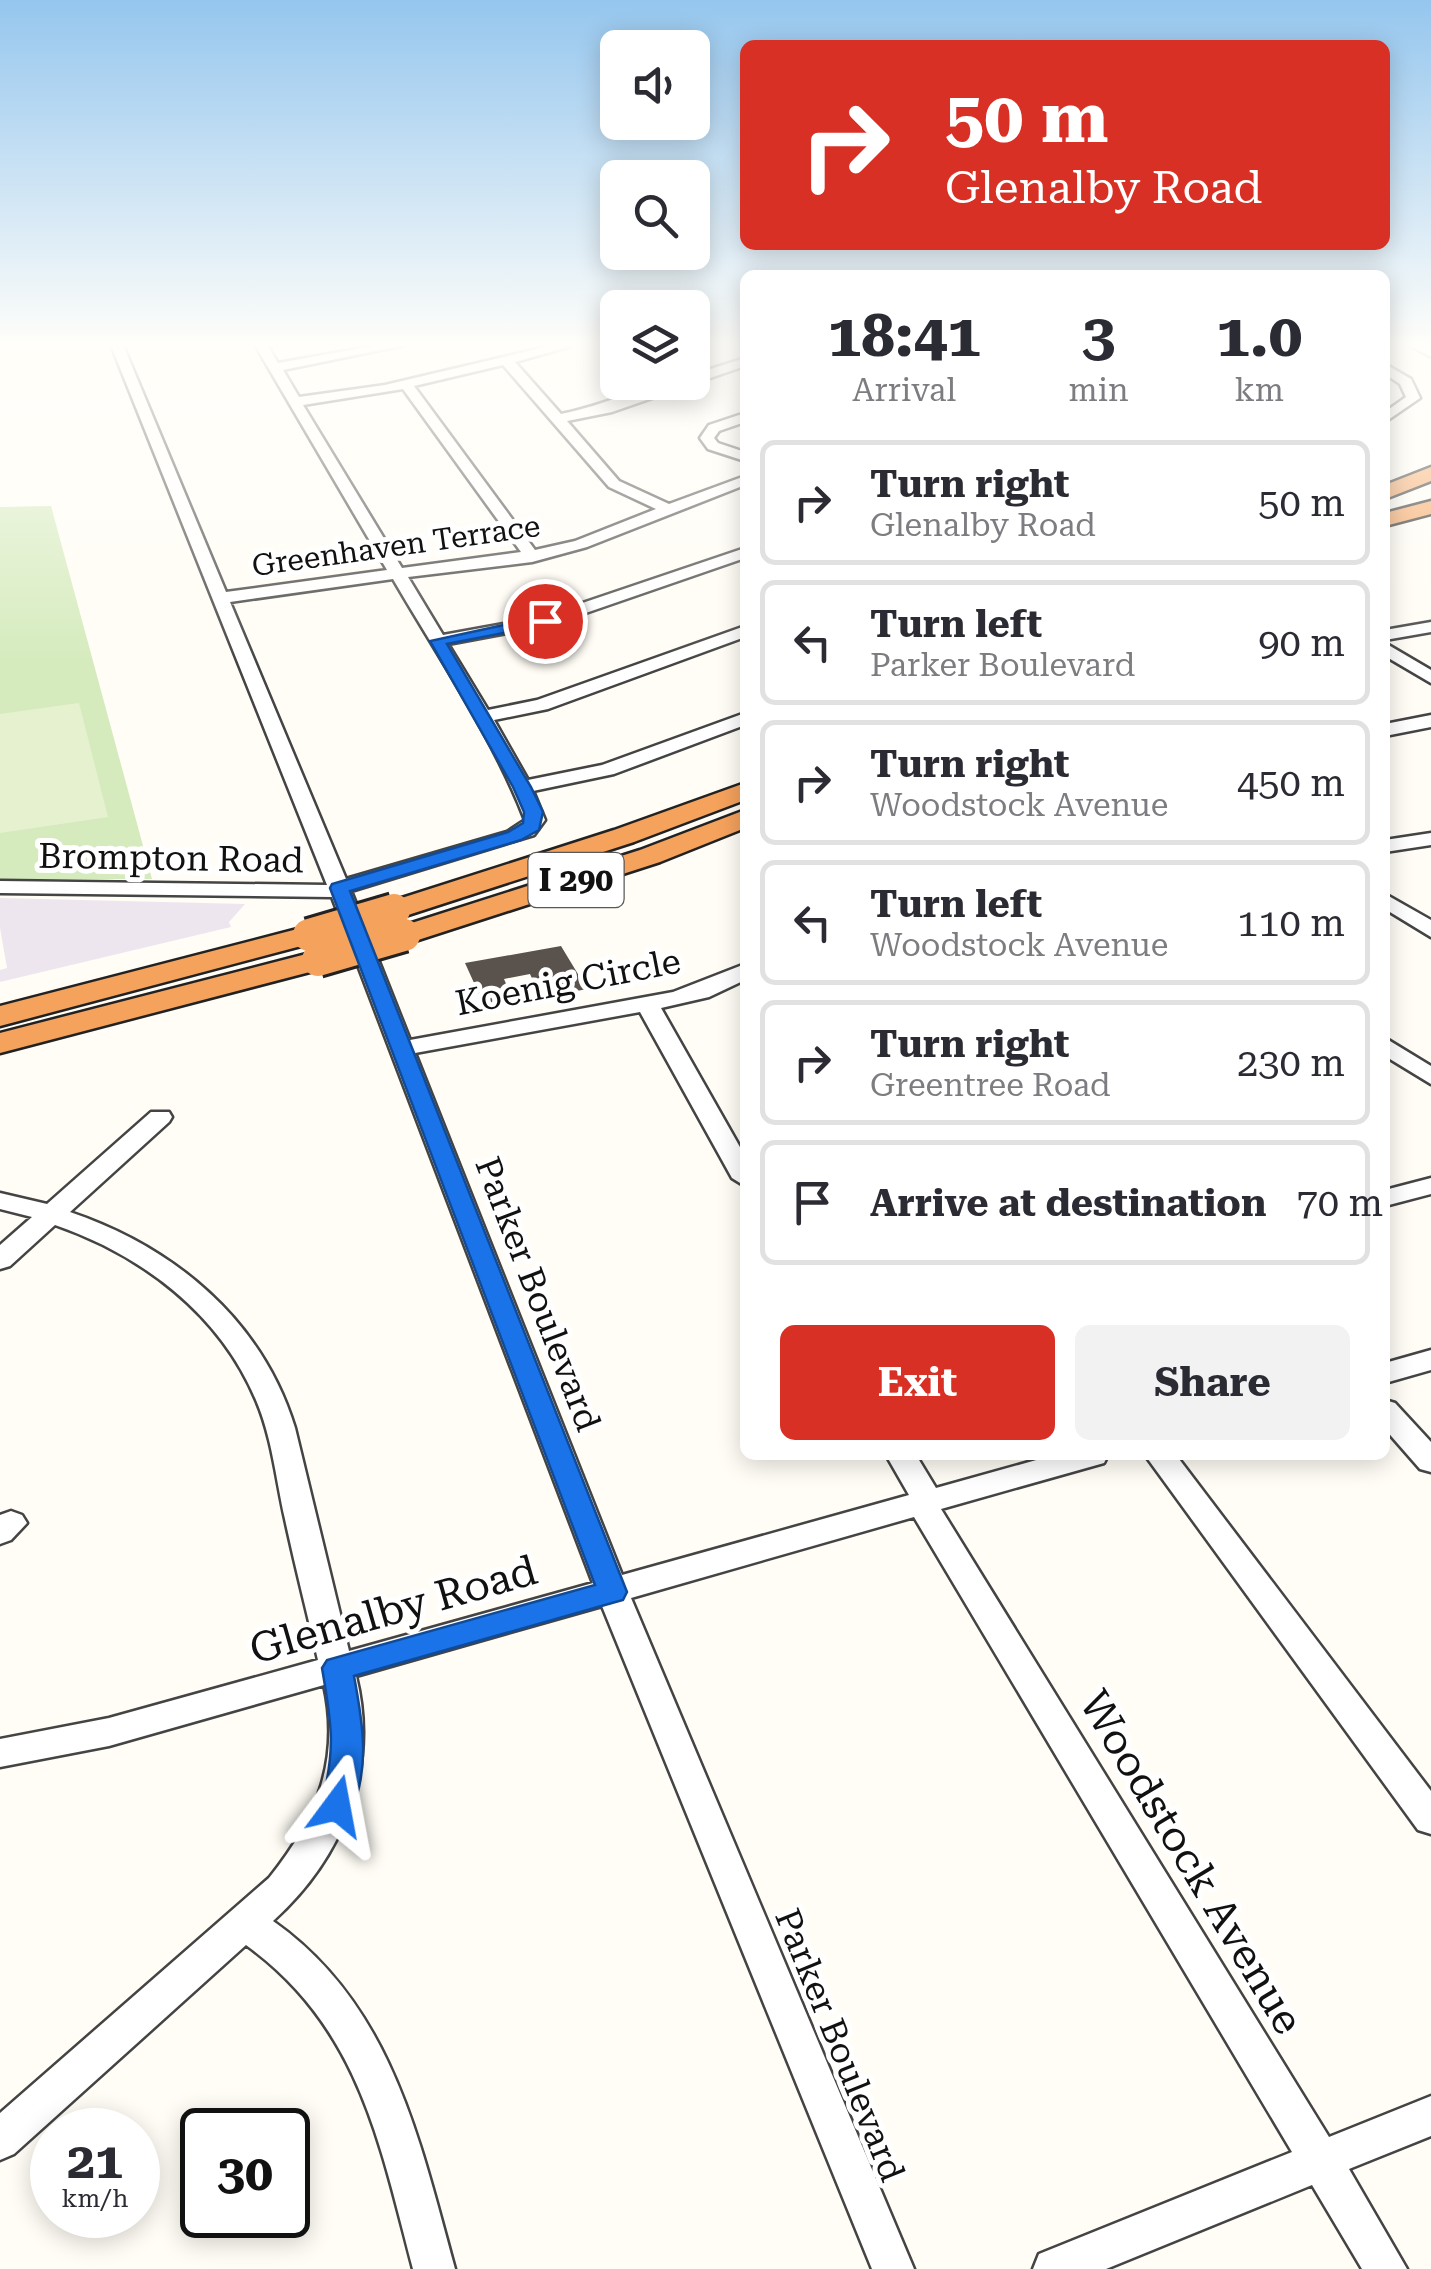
<!DOCTYPE html>
<style>
body{margin:0;font-family:"Roboto Serif",serif;background:#f2f2f3;color:#2b2b33;height:100vh;display:flex;flex-direction:column;font-size:38px;white-space:nowrap}
*{box-sizing:border-box;margin:0}
p{font-size:32px;color:#7c7c81}
.icon{flex:none;width:55px;height:55px;fill:none;stroke:currentColor;stroke-width:2;stroke-linecap:round;stroke-linejoin:round}
.map{position:relative;flex:1;overflow:hidden}
.panel{position:absolute;left:740px;top:270px;width:650px;height:1190px;display:flex;flex-direction:column;background:#fff;border-radius:15px;box-shadow:0 5px 25px #0003}
.panel>*{flex:none}
.top-card{position:absolute;left:740px;top:40px;width:650px;height:210px;border-radius:15px;box-shadow:0 5px 25px #0003;background:#d93025;color:#fff;overflow:hidden}
.buttons{position:absolute;left:600px;top:30px;display:grid;gap:20px}
.buttons a{display:grid;place-items:center;width:110px;height:110px;border-radius:15px;background:#fff;box-shadow:0 5px 25px #0003;font-size:50px}
.speed{position:absolute;left:30px;top:2108px;display:flex;gap:20px;font-size:50px;font-weight:700;text-align:center}
.speed>*{display:grid;place-content:center;width:130px;height:130px;border-radius:50%;background:#fff;box-shadow:0 5px 25px #0003;line-height:1}
.speed small{font-size:25px;font-weight:400}
.speed .limit{border:5px solid #111;border-radius:15px;background:#fff;color:#111}
.pin{position:absolute;display:grid;place-items:center;width:85px;height:85px;color:#fff;margin:-42px;border:5px solid #fff;border-radius:50%;box-shadow:0 2px 10px #0007}
.me{position:absolute;width:110px;margin:-55px;rotate:13deg;stroke-linejoin:round;filter:drop-shadow(0 0 8px #0008)}
.turn{display:flex;align-items:center;gap:35px;height:210px;padding:0 40px;font-size:45px}
.turn .icon{width:130px;height:130px;stroke-width:2.5}
.turn b{display:block;font-size:70px;line-height:85px}
.eta{display:flex;justify-content:space-evenly;align-items:center;height:170px;text-align:center}
.eta b{font-size:60px;font-weight:700;line-height:70px}
.cta{display:flex;gap:20px;margin-top:auto;padding:20px 40px}
.cta a{flex:1;height:115px;border-radius:15px;background:#d93025;color:#fff;font-size:40px;font-weight:700;line-height:115px;text-align:center}
.cta a+a{background:#f2f2f3;color:#2b2b33}
ul{padding:0;list-style:none}
li{display:flex;align-items:center;gap:30px;height:125px;margin:0 20px 15px;padding:0 20px;border:5px solid #e1e1e2;border-radius:15px}
li div{flex:1}
li b{display:block;font-size:38px}
li em{font-style:normal}
.map>svg:first-child{display:block}
.industrial{fill:#eee6ef}
.green{fill:#d5ebbd}
.pitch{fill:#e6f2cf}
.lines{fill:none;stroke-linecap:round;stroke-linejoin:round}
.stream{stroke:#3f96cf;stroke-width:2.5}
.building{fill:#5a524d}
.minor-casing{stroke:#444;stroke-width:5}
.highway-casing{stroke:#222;stroke-width:5}
.minor{fill:#fff;fill-rule:evenodd}
.highway{fill:#f5a25d;fill-rule:evenodd}
.highway-bridge-casing{stroke:#222;stroke-width:38;stroke-linecap:butt}
.highway-bridge{stroke:#f5a25d;stroke-width:32}
.route{fill:#1a73e8;stroke:#114b97;stroke-width:2.5}
.labels{text-anchor:middle;stroke-width:10;stroke-linejoin:round;paint-order:stroke}
.far-street-label{font-size:30px;fill:#111;stroke:#fff}
.shield{fill:#fff;stroke:#585858;stroke-width:2.5}
.shield-label{font-size:32px;font-weight:bold;fill:#111}
.street-label{font-size:35px;fill:#111;stroke:#fff}
.near-street-label{font-size:42px;fill:#111;stroke:#fff}
</style>
<div class="map">
<svg width="1431" height="2269" viewBox="0 0 1431 2269">
<rect width="100%" height="100%" fill="#fffdf5"/>
<polygon class="industrial" points="0,898 245,904 229,922 231,927 0,982 0,970 7,968 0,928"/>
<polygon class="green" points="51,506 152,879 5,879 0,887 0,507"/>
<polygon class="pitch" points="79,703 108,817 0,833 0,714"/>
<g class="lines">
<polyline class="stream" points="1405,345 1431,358"/>
</g>
<polygon class="building" points="561,946 587,989 541,998 530,974 504,979 513,1000 484,1005 465,963"/>
<g class="lines">
<defs>
<g id="minor">
<path d="M111,345H123L226,592L387,570L255,345H267L278,363L379,345H405L283,370L299,397L385,385L554,345H575L515,362L561,414C604,406 649,382 692,382V375L745,358V366L612,412L567,421L619,481L669,504L745,476V485L587,547L532,562L408,577L443,635L541,617L745,548V558L551,625L448,644L488,710L537,700L745,626V637L548,709L494,720L528,780L602,765L745,713V725L614,774L533,791L545,820L534,835L351,891L410,1040L673,992L745,964V980L709,997L661,1008L745,1156V1186L732,1178L640,1012L415,1053L622,1575L909,1495L886,1455H916L936,1488L1054,1455H1108L1104,1463L941,1509L1329,2137L1431,2096V2136L1349,2169L1407,2269H1362L1312,2185L1106,2269H1033L1039,2254L1292,2152L914,1517L631,1598L914,2269H872L602,1606L356,1676C379,1769 343,1858 273,1921C391,2004 419,2138 455,2269H413C380,2144 359,2026 246,1945L14,2154L0,2160V2113L269,1878C316,1820 341,1760 324,1685L109,1746L0,1767V1739L109,1718L318,1660C307,1612 295,1566 285,1519C276,1479 272,1437 256,1400C220,1314 142,1255 55,1225L10,1266L0,1269V1245L32,1217L0,1209V1193L47,1204L151,1112H169L172,1117L169,1122L70,1212C174,1247 262,1320 295,1428L349,1651L593,1583L332,897L0,893V881L327,885ZM503,365L609,487L656,509L575,541L535,550L414,386ZM403,389L521,552L402,568L303,405ZM393,579C439,658 492,735 525,820L507,832L346,879L230,602Z"/>
<polygon points="1385,364 1411,379 1420,398 1385,422 1385,412 1406,397 1400,384 1385,374"/>
<polygon points="745,413 745,422 719,431 714,438 718,443 745,452 745,461 708,449 700,438 709,425"/>
<polygon points="1431,622 1431,632 1385,640 1385,630"/>
<polygon points="1385,643 1431,670 1431,683 1385,656"/>
<polygon points="1431,715 1431,727 1385,736 1385,724"/>
<polygon points="1431,833 1431,845 1385,852 1385,840"/>
<polygon points="1385,894 1431,920 1431,937 1385,909"/>
<polygon points="1385,1038 1431,1066 1431,1084 1385,1056"/>
<polygon points="1431,1178 1431,1194 1385,1206 1385,1190"/>
<polygon points="1431,1350 1431,1370 1385,1383 1385,1363"/>
<polygon points="1385,1400 1395,1403 1431,1442 1431,1472 1420,1469 1385,1429"/>
<polygon points="1145,1455 1176,1455 1431,1791 1431,1834 1418,1830"/>
<polygon points="11,1511 22,1515 27,1523 11,1540 0,1544 0,1515"/>
</g>
<g id="highway">
<polygon points="1431,467 1431,481 1385,499 1385,485"/>
<polygon points="1431,501 1431,514 1385,526 1385,513"/>
<polygon points="745,783 745,800 634,842 405,916 383,916 379,910 383,904 614,830"/>
<polygon points="745,810 745,828 660,862 415,941 393,941 389,935 393,929 640,850"/>
<polygon points="309,926 320,929 324,935 320,941 0,1026 0,1006"/>
<polygon points="318,951 329,953 334,960 329,967 0,1053 0,1033"/>
</g>
</defs>
<use href="#minor" class="minor-casing"/>
<use href="#highway" class="highway-casing"/>
<use href="#minor" class="minor"/>
<use href="#highway" class="highway"/>
<defs>
<g id="highway-bridge">
<polyline points="309,935 394,910"/>
<polyline points="318,960 404,935"/>
</g>
</defs>
<use href="#highway-bridge" class="highway-bridge-casing"/>
<use href="#highway-bridge" class="highway-bridge"/>
</g>
<linearGradient id="sky" x2="0" y2="1"><stop stop-color="#95c6ee"/><stop offset="0.52" stop-color="#fffefa"/><stop offset="1" stop-color="#fffefa" stop-opacity="0"/></linearGradient>
<rect width="1431" height="663" fill="url(#sky)"/>
<path class="route" d="M545,616L553,621L550,624L447,644L531,787L543,812L539,830L521,840L350,891L627,1592L623,1600L612,1603L354,1676C363,1724 371,1770 349,1816L337,1820L326,1816L321,1806C336,1750 332,1725 322,1668L327,1660L595,1585L330,888L332,884L508,832L523,823L524,812L513,787L430,641Z"/>
<g class="labels">
<g class="far-street-label">
<text transform="translate(396 546) rotate(-8)" y="10">Greenhaven Terrace</text>
</g>
<rect class="shield" x="528.5" y="853" width="95" height="54" rx="8"/>
<g class="shield-label">
<text x="576" y="891">I 290</text>
</g>
<g class="street-label">
<text transform="translate(171 858) rotate(1)" y="12">Brompton Road</text>
<text transform="translate(568 982) rotate(-11)" y="12">Koenig Circle</text>
<text transform="translate(538 1294) rotate(69)" y="12">Parker Boulevard</text>
<text transform="translate(840 2045) rotate(68)" y="12">Parker Boulevard</text>
</g>
<g class="near-street-label">
<text transform="translate(393 1609) rotate(-16)" y="15">Glenalby Road</text>
<text transform="translate(1192 1862) rotate(59)" y="15">Woodstock Avenue</text>
</g>
</g>
</svg>
<div class="buttons">
<a><svg class="icon" aria-label="sound" viewBox="0 0 24 24"><path d="M4 9h4l5-4v14l-5-4H4zM17 9q2 3 0 6"/></svg></a>
<a><svg class="icon" aria-label="search" viewBox="0 0 24 24"><circle cx="10" cy="10" r="6"/><path d="M15 15l6 6"/></svg></a>
<a><svg class="icon" aria-label="layers" viewBox="0 0 24 24"><path d="M12 4l9 5-9 5-9-5zM3 14l9 5 9-5"/></svg></a>
</div>
<div class="speed"><div>21<small>km/h</small></div><div class="limit">30</div></div>
<div class="pin" style="left:545px;top:621px;background:#d93025"><svg class="icon" aria-label="arrive" viewBox="0 0 24 24"><path d="M6 21V4h12l-3 4 3 4H6"/></svg></div>
<svg class="me" style="left:337px;top:1806px" viewBox="-20 -20 40 40"><path d="M0-17L14 15 0 8-14 15z" fill="#1a73e8" stroke="#fff" stroke-width="4"/></svg>
<div class="top-card">
<div class="turn"><svg class="icon" aria-label="right" viewBox="0 0 24 24"><path d="M7 20v-9h11M14 6l5 5-5 5"/></svg><div><b>50 m</b>Glenalby Road</div></div>
</div>
<section class="panel">
<div class="eta">
<div><b>18:41</b><p>Arrival</p></div>
<div><b>3</b><p>min</p></div>
<div><b>1.0</b><p>km</p></div>
</div>
<ul>
<li><svg class="icon" aria-label="right" viewBox="0 0 24 24"><path d="M7 20v-9h11M14 6l5 5-5 5"/></svg><div><b>Turn right</b><p>Glenalby Road</p></div><em>50 m</em></li>
<li><svg class="icon" aria-label="left" viewBox="0 0 24 24"><path d="M17 20v-9H6M10 6l-5 5 5 5"/></svg><div><b>Turn left</b><p>Parker Boulevard</p></div><em>90 m</em></li>
<li><svg class="icon" aria-label="right" viewBox="0 0 24 24"><path d="M7 20v-9h11M14 6l5 5-5 5"/></svg><div><b>Turn right</b><p>Woodstock Avenue</p></div><em>450 m</em></li>
<li><svg class="icon" aria-label="left" viewBox="0 0 24 24"><path d="M17 20v-9H6M10 6l-5 5 5 5"/></svg><div><b>Turn left</b><p>Woodstock Avenue</p></div><em>110 m</em></li>
<li><svg class="icon" aria-label="right" viewBox="0 0 24 24"><path d="M7 20v-9h11M14 6l5 5-5 5"/></svg><div><b>Turn right</b><p>Greentree Road</p></div><em>230 m</em></li>
<li><svg class="icon" aria-label="arrive" viewBox="0 0 24 24"><path d="M6 21V4h12l-3 4 3 4H6"/></svg><div><b>Arrive at destination</b></div><em>70 m</em></li>
</ul>
<div class="cta"><a>Exit</a><a>Share</a></div>
</section>
</div>
